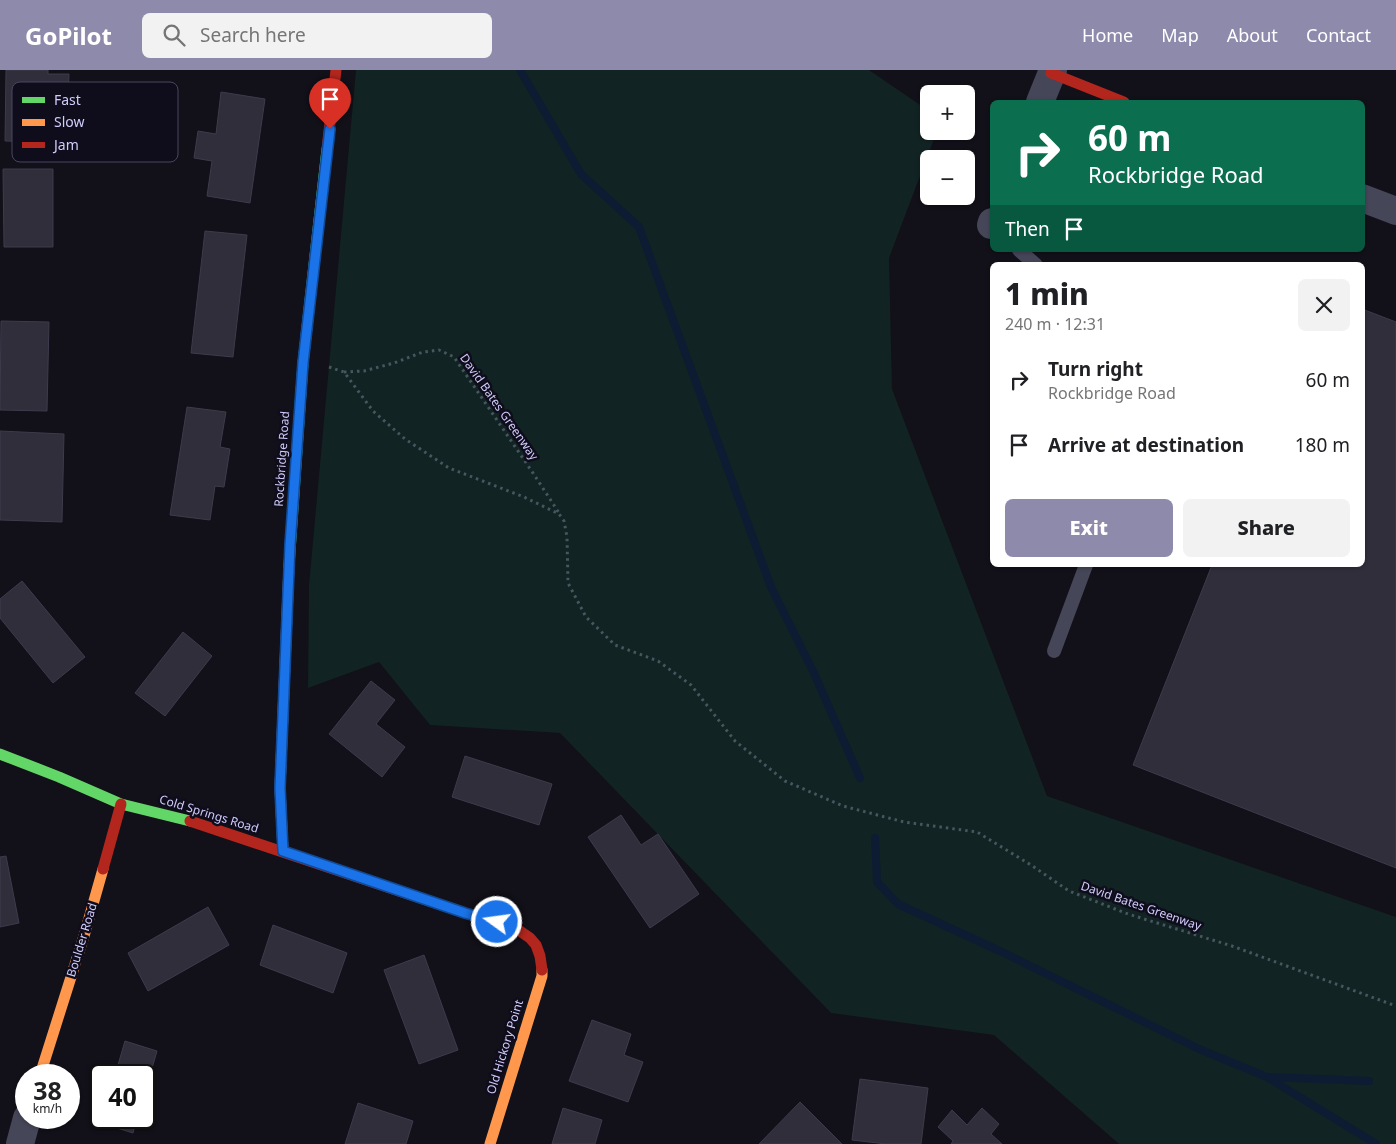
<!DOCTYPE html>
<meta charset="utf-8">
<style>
body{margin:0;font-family:"Noto Sans",sans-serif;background:#f2f2f2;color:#202124;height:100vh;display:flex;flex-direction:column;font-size:19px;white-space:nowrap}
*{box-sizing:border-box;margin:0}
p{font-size:16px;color:#757577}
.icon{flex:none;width:28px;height:28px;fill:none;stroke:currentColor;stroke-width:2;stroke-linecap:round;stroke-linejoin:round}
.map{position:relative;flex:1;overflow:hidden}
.details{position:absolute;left:990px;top:192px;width:375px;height:305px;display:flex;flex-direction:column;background:#fff;border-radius:8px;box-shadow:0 1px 4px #0004}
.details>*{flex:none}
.banner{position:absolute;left:990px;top:30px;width:375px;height:152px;border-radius:8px;box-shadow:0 1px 4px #0004;background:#0b6e4f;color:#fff;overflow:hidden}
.controls{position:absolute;left:920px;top:15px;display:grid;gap:10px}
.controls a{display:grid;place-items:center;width:55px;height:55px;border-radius:8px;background:#fff;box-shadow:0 1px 4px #0004;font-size:25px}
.speed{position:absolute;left:15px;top:994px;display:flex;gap:10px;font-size:25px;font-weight:700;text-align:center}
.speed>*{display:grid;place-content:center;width:65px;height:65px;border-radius:50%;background:#fff;box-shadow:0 1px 4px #0004;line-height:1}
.speed small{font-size:12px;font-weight:400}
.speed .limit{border:2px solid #111;border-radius:8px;background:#fff;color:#111}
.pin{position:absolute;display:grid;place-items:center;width:42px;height:42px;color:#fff;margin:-51px -21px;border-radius:50% 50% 50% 0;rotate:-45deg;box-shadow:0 0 5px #0007}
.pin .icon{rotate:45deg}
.me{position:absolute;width:55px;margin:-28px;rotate:284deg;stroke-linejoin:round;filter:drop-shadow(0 0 4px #0008)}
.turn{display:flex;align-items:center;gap:18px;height:105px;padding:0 15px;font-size:22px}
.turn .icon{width:65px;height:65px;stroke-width:2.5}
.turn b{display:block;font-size:35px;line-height:42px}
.then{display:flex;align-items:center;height:48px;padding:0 15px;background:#0003;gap:10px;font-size:19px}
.round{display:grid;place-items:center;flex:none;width:52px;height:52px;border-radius:8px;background:#f2f2f2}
.headline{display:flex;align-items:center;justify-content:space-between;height:85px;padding:0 15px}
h1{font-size:30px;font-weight:800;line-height:38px}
.action{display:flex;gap:10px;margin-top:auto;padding:10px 15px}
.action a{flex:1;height:58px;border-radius:8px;background:#8e8aac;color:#fff;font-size:20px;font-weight:800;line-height:58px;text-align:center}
.action a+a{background:#f2f2f2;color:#202124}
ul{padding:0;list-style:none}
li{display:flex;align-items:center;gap:15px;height:65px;padding:0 15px}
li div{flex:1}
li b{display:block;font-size:19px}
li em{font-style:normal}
header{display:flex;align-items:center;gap:30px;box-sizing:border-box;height:70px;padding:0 25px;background:#8e8aac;color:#fff}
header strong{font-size:24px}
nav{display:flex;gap:28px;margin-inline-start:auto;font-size:18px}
.search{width:350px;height:45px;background:#f2f2f2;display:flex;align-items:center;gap:12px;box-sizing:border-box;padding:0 18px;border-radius:8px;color:#757577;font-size:19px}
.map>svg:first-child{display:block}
.green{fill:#112322}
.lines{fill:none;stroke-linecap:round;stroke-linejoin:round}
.stream{stroke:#0d1c33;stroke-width:8}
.building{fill:#302e3b;stroke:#3e3b4c}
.path{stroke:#485660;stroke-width:3;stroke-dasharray:2.5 4;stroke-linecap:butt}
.lane{stroke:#464659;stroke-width:14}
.street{stroke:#464659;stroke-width:28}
.fast{stroke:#63d668;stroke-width:11}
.slow{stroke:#ff974d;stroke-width:11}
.jam{stroke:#b3261e;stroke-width:11}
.route-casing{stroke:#114b97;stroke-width:12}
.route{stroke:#1a73e8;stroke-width:9}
.labels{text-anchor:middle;stroke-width:5;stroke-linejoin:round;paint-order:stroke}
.street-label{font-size:12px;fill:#d0ccfb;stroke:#0f0d1c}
.key{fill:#0f0d1c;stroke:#49465f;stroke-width:1}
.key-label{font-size:14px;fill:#d0ccfb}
</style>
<header>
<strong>GoPilot</strong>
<div class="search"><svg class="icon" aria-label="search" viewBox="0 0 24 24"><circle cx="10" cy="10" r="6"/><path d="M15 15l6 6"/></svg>Search here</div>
<nav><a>Home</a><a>Map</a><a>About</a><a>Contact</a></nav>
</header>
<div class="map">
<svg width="1396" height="1074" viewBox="0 0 1396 1074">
<rect width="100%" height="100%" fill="#121018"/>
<polygon class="green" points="356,0 869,0 929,41 929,61 937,61 889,188 892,319 1047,726 1396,847 1396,1074 1119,1074 994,965 831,943 560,663 430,655 379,592 308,618 309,515"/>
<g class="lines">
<g class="stream">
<polyline points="520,0 581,104 639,157 771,517 813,601 860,708"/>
<polyline points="875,768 877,812 898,834 1002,882 1199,979 1267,1007 1376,1074"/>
<polyline points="1269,1007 1369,1011"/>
</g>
</g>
<g class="building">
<polygon points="6,0 48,0 48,4 69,4 68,32 48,31 48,72 5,71"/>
<polygon points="221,22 265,29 250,133 207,126 212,91 194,88 198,61 216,64"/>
<polygon points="3,99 53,99 53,177 4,177"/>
<polygon points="205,161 247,165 233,287 191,283"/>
<polygon points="1362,239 1396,252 1396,798 1133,695 1212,495 1362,495"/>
<polygon points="1,251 49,252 47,341 0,340"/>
<polygon points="187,337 226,342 220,377 230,379 224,417 215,416 210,450 170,445"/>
<polygon points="0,361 64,364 62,452 0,450"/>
<polygon points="22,511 85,587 53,613 0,548 0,529"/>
<polygon points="183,562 212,586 165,646 135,623"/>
<polygon points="371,611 395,630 376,654 405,677 382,707 329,664"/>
<polygon points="465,686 552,714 539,755 452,727"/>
<polygon points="621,745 641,775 658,764 699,824 650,858 588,767"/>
<polygon points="6,786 19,853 0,857 0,787"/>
<polygon points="208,837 229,875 148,921 128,883"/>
<polygon points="273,855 347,883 333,923 260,895"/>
<polygon points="424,885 458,980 419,994 384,900"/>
<polygon points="592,950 631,964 624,985 643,992 628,1032 569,1011"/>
<polygon points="125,971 157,981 144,1026 144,1005 115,1005"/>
<polygon points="860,1009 928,1018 921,1074 886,1074 852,1070"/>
<polygon points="800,1032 842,1074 759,1074"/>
<polygon points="358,1033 413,1051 406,1074 345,1074"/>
<polygon points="563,1038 602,1050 595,1074 552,1074"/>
<polygon points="982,1038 999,1054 991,1064 1002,1074 951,1074 953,1071 938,1057 952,1040 967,1055"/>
<polygon points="102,1048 137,1048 133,1063 101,1053"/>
</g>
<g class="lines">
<g class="path">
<polyline points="329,297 344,302 373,341 405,369 449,398 524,427 559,444 564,451 567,467 568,513 586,547 615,575 658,591 691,615 735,671 785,711 843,736 904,752 977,762 1031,795 1069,821 1128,844 1232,876 1396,936"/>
<polyline points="344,302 364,301 394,293 423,282 439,280 454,287 535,406 559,443"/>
</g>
<g class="lane">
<polyline points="1019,180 1036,195"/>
<polyline points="1054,581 1086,495"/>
</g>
<g class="street">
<polyline points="1040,32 1053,0"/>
<polyline points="1362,128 1396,141"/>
<polyline points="991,155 992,152"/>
<polyline points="20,1074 27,1048"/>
</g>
<g class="fast">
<polyline points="289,496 303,293 327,79"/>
<polyline points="0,684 59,707 121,734 190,751"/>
</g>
<g class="slow">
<polyline points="283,781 280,718 289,496"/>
<polyline points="40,1005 84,866 103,799"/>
<polyline points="490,1074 542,906 542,900"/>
</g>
<g class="jam">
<polyline points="1051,3 1124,32"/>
<polyline points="327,79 336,0"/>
<polyline points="190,751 465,843 514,857 530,868 536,875 540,886 542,900"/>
<polyline points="103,799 121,734"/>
</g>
</g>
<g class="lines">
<defs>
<polyline id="route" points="330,59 303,293 290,475 280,718 283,781 465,843 497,852"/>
</defs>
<use href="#route" class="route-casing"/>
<use href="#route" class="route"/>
</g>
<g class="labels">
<g class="street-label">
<text transform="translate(499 337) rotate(55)" y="4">David Bates Greenway</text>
<text transform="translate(282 389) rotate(-86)" y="4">Rockbridge Road</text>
<text transform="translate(209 744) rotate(17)" y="4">Cold Springs Road</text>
<text transform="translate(1141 836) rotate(19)" y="4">David Bates Greenway</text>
<text transform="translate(82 870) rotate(-73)" y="4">Boulder Road</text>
<text transform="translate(505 977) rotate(-73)" y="4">Old Hickory Point</text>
</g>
</g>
<rect x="12" y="12" width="166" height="80" rx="8" class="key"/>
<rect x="22" y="27" width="23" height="6" fill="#63d668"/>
<rect x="22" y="49" width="23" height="7" fill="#ff974d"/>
<rect x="22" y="72" width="23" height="6" fill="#b3261e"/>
<g class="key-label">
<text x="54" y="35">Fast</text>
<text x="54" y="57">Slow</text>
<text x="54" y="80">Jam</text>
</g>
</svg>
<div class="controls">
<a>+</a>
<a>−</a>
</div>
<div class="speed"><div>38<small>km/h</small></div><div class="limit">40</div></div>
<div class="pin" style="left:330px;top:59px;background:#d93025"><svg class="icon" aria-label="arrive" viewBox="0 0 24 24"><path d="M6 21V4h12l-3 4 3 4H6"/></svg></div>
<svg class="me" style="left:497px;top:852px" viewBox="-20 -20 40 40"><circle r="17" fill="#1a73e8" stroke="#fff" stroke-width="3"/><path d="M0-11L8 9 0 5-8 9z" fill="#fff"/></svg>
<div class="banner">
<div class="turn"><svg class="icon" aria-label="right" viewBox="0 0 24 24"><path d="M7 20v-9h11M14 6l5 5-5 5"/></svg><div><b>60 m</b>Rockbridge Road</div></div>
<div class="then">Then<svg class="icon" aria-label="arrive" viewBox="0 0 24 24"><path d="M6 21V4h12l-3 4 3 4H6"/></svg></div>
</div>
<section class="details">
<div class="headline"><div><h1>1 min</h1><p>240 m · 12:31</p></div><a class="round"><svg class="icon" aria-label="close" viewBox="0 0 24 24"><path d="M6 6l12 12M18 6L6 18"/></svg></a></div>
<ul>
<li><svg class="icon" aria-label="right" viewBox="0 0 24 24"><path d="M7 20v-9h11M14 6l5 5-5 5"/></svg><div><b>Turn right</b><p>Rockbridge Road</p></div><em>60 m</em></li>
<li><svg class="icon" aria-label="arrive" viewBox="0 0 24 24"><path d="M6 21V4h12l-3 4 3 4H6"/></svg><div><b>Arrive at destination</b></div><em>180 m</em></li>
</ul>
<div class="action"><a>Exit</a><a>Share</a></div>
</section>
</div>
